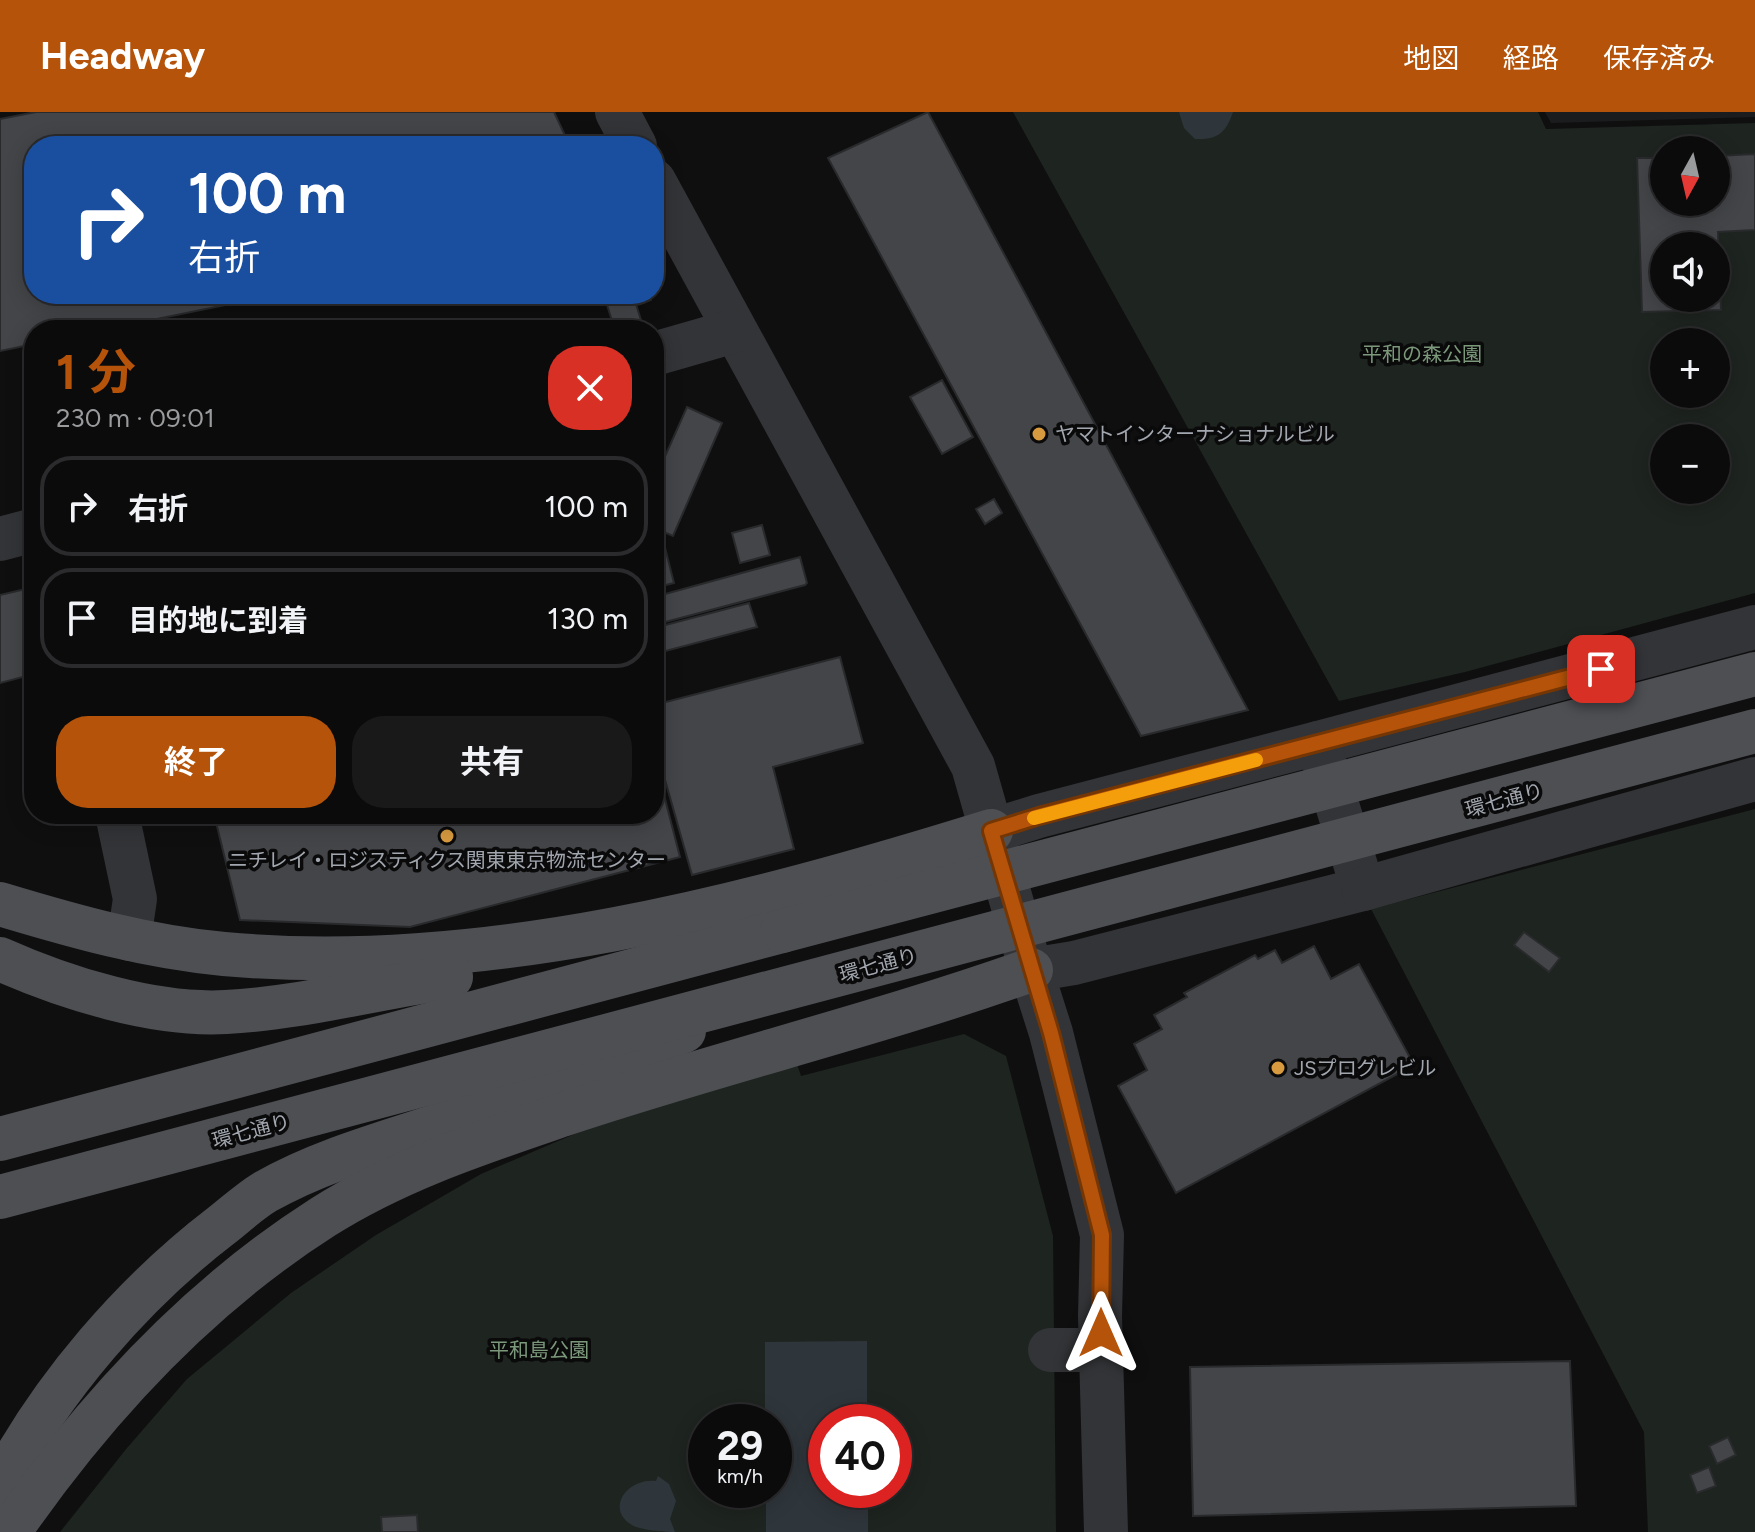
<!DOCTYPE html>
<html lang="ja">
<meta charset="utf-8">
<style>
body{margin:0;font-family:Figtree,"Noto Sans JP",sans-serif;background:#19191a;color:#f1f3f6;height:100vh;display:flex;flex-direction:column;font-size:30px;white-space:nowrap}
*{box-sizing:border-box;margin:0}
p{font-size:26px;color:#9a9b9d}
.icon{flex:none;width:44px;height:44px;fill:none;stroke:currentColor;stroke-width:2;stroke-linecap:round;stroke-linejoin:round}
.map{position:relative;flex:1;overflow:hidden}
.panel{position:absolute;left:24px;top:208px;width:640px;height:504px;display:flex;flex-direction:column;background:#0b0b0c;border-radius:32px;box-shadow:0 4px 20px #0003,0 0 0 2px #2b2b2d}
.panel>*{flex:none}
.banner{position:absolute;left:24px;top:24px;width:640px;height:168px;border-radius:32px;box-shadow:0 4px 20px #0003,0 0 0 2px #2b2b2d;background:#1a4fa0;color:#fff;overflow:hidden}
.needle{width:52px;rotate:188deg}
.fabs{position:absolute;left:1650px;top:24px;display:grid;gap:16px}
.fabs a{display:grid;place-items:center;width:80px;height:80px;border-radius:50%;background:#0b0b0c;box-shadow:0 4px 20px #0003,0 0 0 2px #2b2b2d;font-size:40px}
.speed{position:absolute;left:688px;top:1292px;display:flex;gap:16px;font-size:40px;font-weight:700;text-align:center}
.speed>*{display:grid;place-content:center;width:104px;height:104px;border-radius:50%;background:#0b0b0c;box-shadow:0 4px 20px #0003,0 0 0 2px #2b2b2d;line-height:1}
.speed small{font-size:20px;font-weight:400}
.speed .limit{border:12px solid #d22;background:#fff;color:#111}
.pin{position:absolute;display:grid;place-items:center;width:68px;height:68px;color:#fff;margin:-34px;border-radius:16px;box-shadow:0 4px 12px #0006}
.me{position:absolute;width:88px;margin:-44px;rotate:0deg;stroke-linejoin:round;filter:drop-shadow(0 0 6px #0008)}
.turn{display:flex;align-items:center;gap:28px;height:168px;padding:0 32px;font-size:36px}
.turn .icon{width:104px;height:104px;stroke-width:2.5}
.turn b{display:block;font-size:56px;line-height:68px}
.round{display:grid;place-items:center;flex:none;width:84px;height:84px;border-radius:32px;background:#19191a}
.overview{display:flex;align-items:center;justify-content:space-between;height:136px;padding:0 32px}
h1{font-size:48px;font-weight:700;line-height:60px;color:#b45309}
.action{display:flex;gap:16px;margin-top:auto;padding:16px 32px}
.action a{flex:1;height:92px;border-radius:32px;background:#b45309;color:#fff;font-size:32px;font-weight:700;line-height:92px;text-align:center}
.action a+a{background:#19191a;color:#f1f3f6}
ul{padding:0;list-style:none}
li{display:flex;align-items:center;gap:24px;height:100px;margin:0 16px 12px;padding:0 16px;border:4px solid #2b2b2d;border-radius:32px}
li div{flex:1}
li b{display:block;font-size:30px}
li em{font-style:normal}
header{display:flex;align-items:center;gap:48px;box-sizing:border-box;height:112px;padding:0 40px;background:#b45309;color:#fff}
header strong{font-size:38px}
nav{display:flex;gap:44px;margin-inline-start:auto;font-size:28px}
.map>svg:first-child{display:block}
.built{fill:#1b1c1d}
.green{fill:#1e241f;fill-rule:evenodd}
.water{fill:#2f363b}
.building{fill:#434548;stroke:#292a2c;stroke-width:2;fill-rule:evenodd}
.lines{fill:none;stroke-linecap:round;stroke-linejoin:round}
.minor{stroke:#333437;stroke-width:44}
.major{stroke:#4d4f53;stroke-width:44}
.major-bridge{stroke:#4d4f53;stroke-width:44}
.route-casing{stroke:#753606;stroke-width:20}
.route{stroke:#b45309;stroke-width:14}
.slow{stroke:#f59e0b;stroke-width:14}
.poi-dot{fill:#d89a3f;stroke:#0a0a0b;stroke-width:3}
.labels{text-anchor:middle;stroke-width:7;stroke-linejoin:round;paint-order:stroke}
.park-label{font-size:20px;fill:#7c987b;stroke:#0a0a0b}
.poi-label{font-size:20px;fill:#a2a7af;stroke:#0a0a0b;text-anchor:start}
.street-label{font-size:20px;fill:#a2a7af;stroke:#0a0a0b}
</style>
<header>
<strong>Headway</strong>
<nav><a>地図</a><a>経路</a><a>保存済み</a></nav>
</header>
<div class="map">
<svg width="1755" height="1420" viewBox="0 0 1755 1420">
<rect width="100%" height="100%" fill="#0f0f10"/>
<polygon class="built" points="1545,0 1755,0 1755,5 1551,11"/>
<g class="green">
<path d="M1013,0H1538L1546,17L1755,11V481L1465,560L1339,589ZM1664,38H1716V90H1664ZM1664,134H1716V186H1664ZM1664,230H1716V282H1664ZM1664,326H1716V378H1664Z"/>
<polygon points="1755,697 1755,1420 1648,1420 1644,1320 1371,797"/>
<path d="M964,922L1006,944L1053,1124L1056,1420H60L127,1336L187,1267L291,1181L376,1123L481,1062L621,1002L797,952L801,964ZM706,1310H774V1378H706ZM826,1310H894V1378H826Z"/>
</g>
<g class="water">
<path d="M1179,0H1233C1226,21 1217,28 1195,27L1184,16Z"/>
<polygon points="867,1229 867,1310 826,1310 826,1378 868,1378 868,1420 766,1420 766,1378 774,1378 774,1310 765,1310 765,1230"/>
<path d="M658,1364L669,1372L676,1389L670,1407L675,1420C665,1420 640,1418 632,1413C605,1397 627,1366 656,1369Z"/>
</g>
<g class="building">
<polygon points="36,0 554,0 570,34 34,34 34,182 279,182 103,218 34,218 34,232 0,239 0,7"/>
<polygon points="928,0 1248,598 1141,624 828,46"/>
<path d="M1755,42V118L1718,120L1721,198L1642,200L1637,46H1664V90H1716V44ZM1664,134H1716V186H1664Z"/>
<polygon points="633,182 644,218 615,218 606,190"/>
<polygon points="636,182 649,182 651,188 640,192"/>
<polygon points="942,268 973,325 942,342 910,285"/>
<polygon points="687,295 722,311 673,424 661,419 657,404 654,405 654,369"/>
<polygon points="994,387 1002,401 985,412 976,397"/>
<polygon points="657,404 674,471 654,476 654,405"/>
<polygon points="762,413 770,443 740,451 732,421"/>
<polygon points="800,445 807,471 805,473 654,513 654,485"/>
<polygon points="34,475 34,562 0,571 0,483"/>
<polygon points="749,491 757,515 654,542 654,516"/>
<polygon points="840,545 863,631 773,655 794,737 692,763 654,629 654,593"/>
<polygon points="654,644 680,745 410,815 240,808 214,702 654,702"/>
<polygon points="1524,820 1560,846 1549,860 1514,833"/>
<polygon points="1314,834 1331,867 1359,852 1414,953 1176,1081 1118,974 1147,958 1134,932 1162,917 1154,903 1187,885 1184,881 1255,843 1258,847 1275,838 1282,851"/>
<polygon points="1570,1249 1576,1394 1193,1404 1190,1255"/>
<polygon points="1728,1325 1736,1343 1717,1352 1709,1334"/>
<polygon points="1709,1355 1716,1374 1697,1381 1690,1363"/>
<polygon points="417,1403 418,1420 382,1420 381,1405"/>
</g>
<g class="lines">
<g class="minor">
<polyline points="617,0 635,34"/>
<polyline points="654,69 973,654 1031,858 1051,921 1102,1123 1100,1204 1106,1420"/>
<polyline points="654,242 734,219"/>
<polyline points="0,427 34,418"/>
<polyline points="1318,631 1755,515"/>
<polyline points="117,702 135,787 129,827"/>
<polyline points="991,719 1039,704 1318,631 1363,777 1074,851 1031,858"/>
<polyline points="1363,777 1755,667"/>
<polyline points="1050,1238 1101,1238"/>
</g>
<g class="major">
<path d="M0,792C73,814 147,835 224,842C482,865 746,795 991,719"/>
<path d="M0,847C65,876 154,904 226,900C302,896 376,876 451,865"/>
<polyline points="0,1027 782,819"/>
<path d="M0,1374C52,1275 133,1181 222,1113C236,1102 250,1089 265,1080C326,1045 403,1026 469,1003C542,977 613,947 684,919"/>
<path d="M9,1420C94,1297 196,1186 323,1105C397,1058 480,1031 562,1003C717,951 876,913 1031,858"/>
</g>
<g class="major-bridge">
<polyline points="782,819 1755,562"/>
<polyline points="0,1085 1755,619"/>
</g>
</g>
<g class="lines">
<defs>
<polyline id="route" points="1101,1221 1102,1123 1051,921 991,719 1039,704 1601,557"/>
</defs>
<use href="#route" class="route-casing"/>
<use href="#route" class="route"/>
<polyline class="slow" points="1034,706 1256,648"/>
</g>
<g class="poi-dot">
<circle cx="1039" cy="322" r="8"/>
<circle cx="447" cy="724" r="8"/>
<circle cx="1278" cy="956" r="8"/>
</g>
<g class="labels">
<g class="park-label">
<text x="1422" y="249">平和の森公園</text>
<text x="539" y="1245">平和島公園</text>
</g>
<g class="poi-label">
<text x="1055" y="329">ヤマトインターナショナルビル</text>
<text x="447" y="755" text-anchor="middle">ニチレイ・ロジスティクス関東東京物流センター</text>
<text x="1294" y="963">JSプログレビル</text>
</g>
<g class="street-label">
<text transform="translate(1504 688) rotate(-15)" y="7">環七通り</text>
<text transform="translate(878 853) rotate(-15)" y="7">環七通り</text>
<text transform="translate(251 1019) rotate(-15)" y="7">環七通り</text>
</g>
</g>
</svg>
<div class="fabs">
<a><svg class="needle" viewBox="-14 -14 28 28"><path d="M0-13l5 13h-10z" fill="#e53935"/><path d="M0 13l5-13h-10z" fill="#9a9b9d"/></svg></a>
<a><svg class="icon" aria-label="sound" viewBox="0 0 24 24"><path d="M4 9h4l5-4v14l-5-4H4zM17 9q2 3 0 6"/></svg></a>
<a>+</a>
<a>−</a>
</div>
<div class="speed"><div>29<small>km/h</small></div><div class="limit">40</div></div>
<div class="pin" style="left:1601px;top:557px;background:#d93025"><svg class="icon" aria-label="arrive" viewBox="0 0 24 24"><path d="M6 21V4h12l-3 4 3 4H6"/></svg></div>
<svg class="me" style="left:1101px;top:1221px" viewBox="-20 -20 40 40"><path d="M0-17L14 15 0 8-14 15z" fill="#b45309" stroke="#fff" stroke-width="4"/></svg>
<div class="banner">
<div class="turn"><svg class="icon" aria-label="right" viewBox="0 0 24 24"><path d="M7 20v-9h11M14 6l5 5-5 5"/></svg><div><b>100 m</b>右折</div></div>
</div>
<section class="panel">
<div class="overview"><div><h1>1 分</h1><p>230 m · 09:01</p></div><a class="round" style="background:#d93025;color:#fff"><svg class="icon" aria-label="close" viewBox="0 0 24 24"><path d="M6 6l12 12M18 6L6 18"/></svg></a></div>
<ul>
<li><svg class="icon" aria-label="right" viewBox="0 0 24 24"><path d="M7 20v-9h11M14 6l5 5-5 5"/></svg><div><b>右折</b></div><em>100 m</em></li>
<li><svg class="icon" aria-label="arrive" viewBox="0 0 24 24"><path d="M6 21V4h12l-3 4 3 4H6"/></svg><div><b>目的地に到着</b></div><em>130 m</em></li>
</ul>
<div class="action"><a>終了</a><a>共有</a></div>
</section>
</div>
